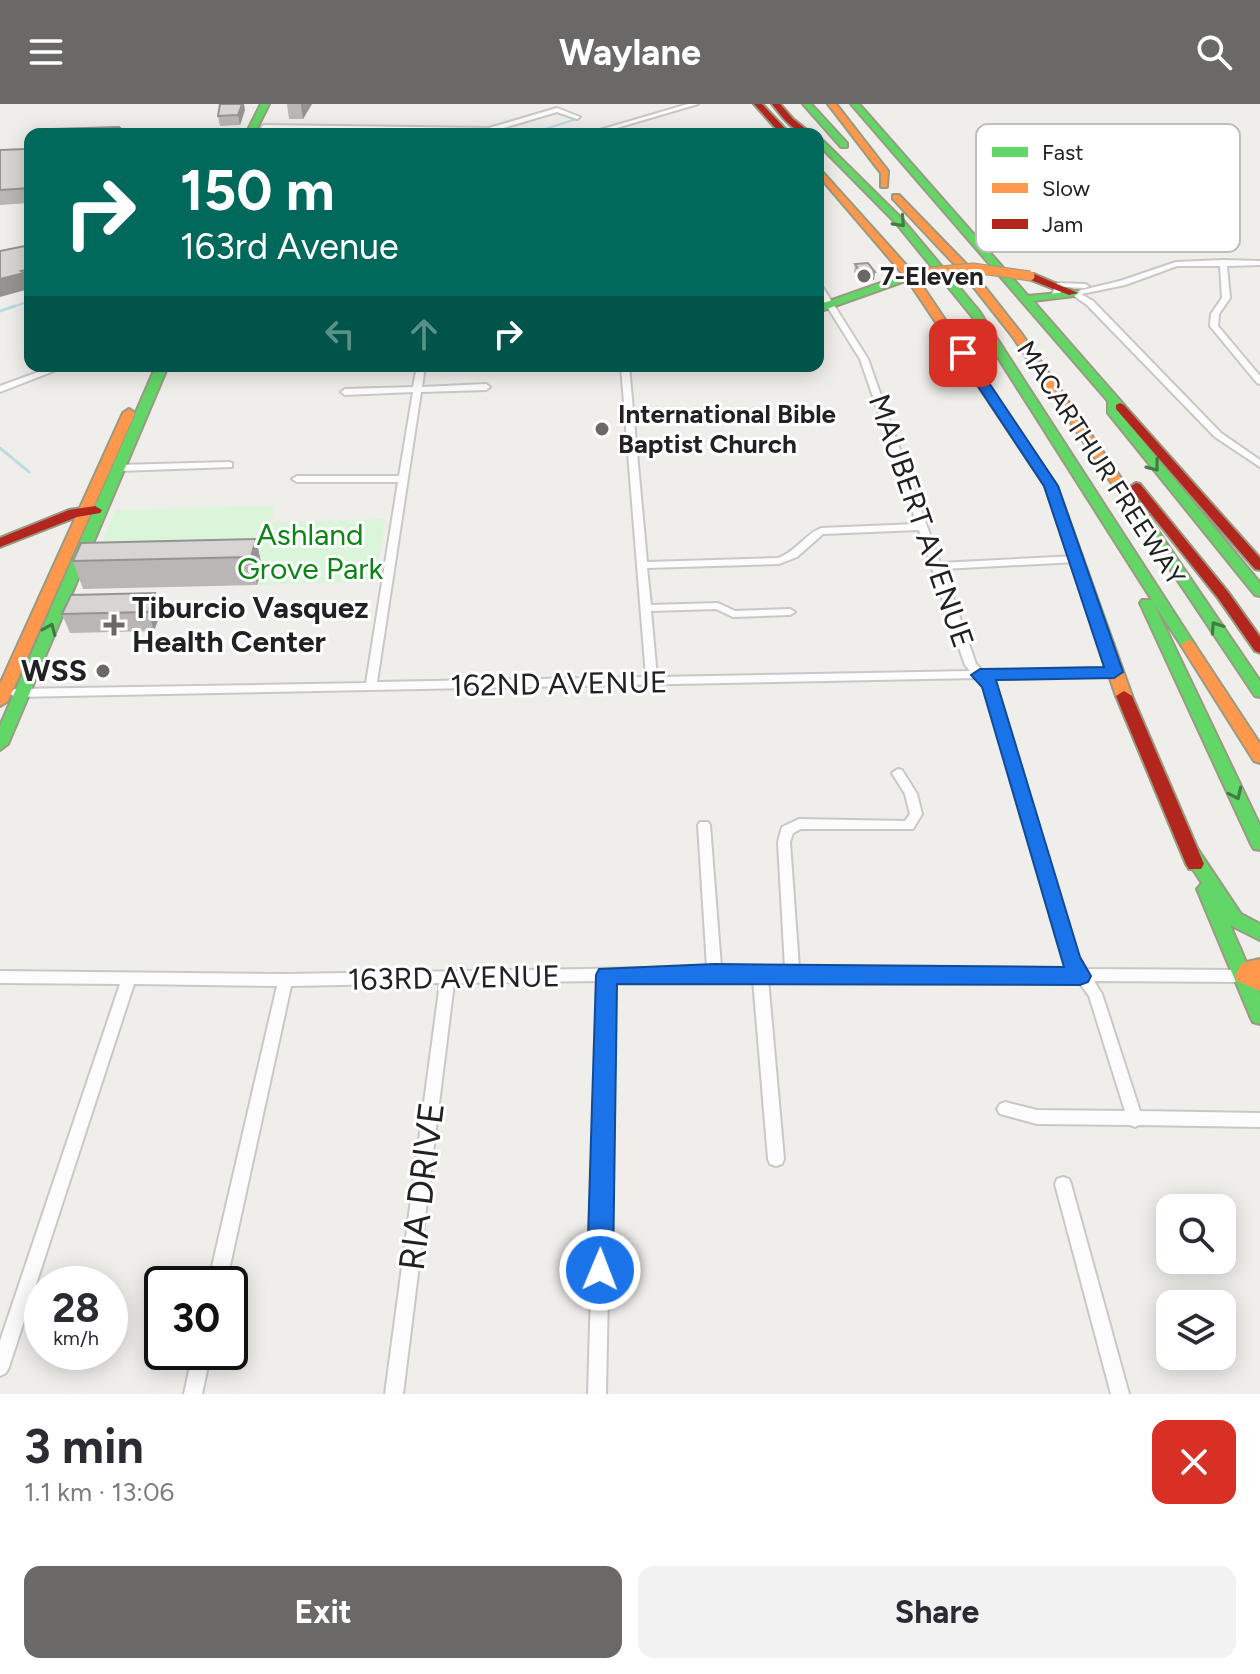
<!DOCTYPE html>
<meta charset="utf-8">
<style>
body{margin:0;font-family:Figtree,sans-serif;background:#f2f2f3;color:#2b2b33;height:100vh;display:flex;flex-direction:column;font-size:30px;white-space:nowrap}
*{box-sizing:border-box;margin:0}
p{font-size:26px;color:#7c7c81}
.icon{flex:none;width:44px;height:44px;fill:none;stroke:currentColor;stroke-width:2;stroke-linecap:round;stroke-linejoin:round}
.map{position:relative;height:1290px;overflow:hidden}
.drawer{display:flex;flex-direction:column;background:#fff;flex:1}
.drawer>*{flex:none}
.banner{position:absolute;left:24px;top:24px;width:800px;height:244px;border-radius:16px;box-shadow:0 4px 20px #0003;background:#00695c;color:#fff;overflow:hidden}
.buttons{position:absolute;left:1156px;top:1090px;display:grid;gap:16px}
.buttons a{display:grid;place-items:center;width:80px;height:80px;border-radius:16px;background:#fff;box-shadow:0 4px 20px #0003;font-size:40px}
.speed{position:absolute;left:24px;top:1162px;display:flex;gap:16px;font-size:40px;font-weight:700;text-align:center}
.speed>*{display:grid;place-content:center;width:104px;height:104px;border-radius:50%;background:#fff;box-shadow:0 4px 20px #0003;line-height:1}
.speed small{font-size:20px;font-weight:400}
.speed .limit{border:4px solid #111;border-radius:12px;background:#fff;color:#111}
.pin{position:absolute;display:grid;place-items:center;width:68px;height:68px;color:#fff;margin:-34px;border-radius:16px;box-shadow:0 4px 12px #0006}
.me{position:absolute;width:88px;margin:-44px;rotate:1deg;stroke-linejoin:round;filter:drop-shadow(0 0 6px #0008)}
.turn{display:flex;align-items:center;gap:28px;height:168px;padding:0 24px;font-size:36px}
.turn .icon{width:104px;height:104px;stroke-width:2.5}
.turn b{display:block;font-size:56px;line-height:68px}
.lanes{display:flex;align-items:center;height:76px;padding:0 24px;background:#0003;justify-content:center;gap:40px;direction:ltr}
.lanes .off{opacity:.35}
.round{display:grid;place-items:center;flex:none;width:84px;height:84px;border-radius:16px;background:#f2f2f3}
.overview{display:flex;align-items:center;justify-content:space-between;height:136px;padding:0 24px}
h1{font-size:48px;font-weight:700;line-height:60px}
.cta{display:flex;gap:16px;margin-top:auto;padding:16px 24px}
.cta a{flex:1;height:92px;border-radius:16px;background:#6a6968;color:#fff;font-size:32px;font-weight:700;line-height:92px;text-align:center}
.cta a+a{background:#f2f2f3;color:#2b2b33}
header{display:flex;justify-content:space-between;align-items:center;height:104px;padding:0 24px;background:#6a6968;color:#fff;font-size:36px;font-weight:700}
.map>svg:first-child{display:block}
.park{fill:#daf5da}
.lines{fill:none;stroke-linecap:round;stroke-linejoin:round}
.stream-far1{stroke:#bfdbe3;stroke-width:2}
.stream{stroke:#bfdbe3;stroke-width:3}
.street-casing{stroke:#c9c8c7;stroke-width:4}
.fast-casing{stroke:#999a82;stroke-width:4}
.slow-casing{stroke:#999a82;stroke-width:4}
.jam-casing{stroke:#999a82;stroke-width:4}
.street{fill:#fdfcfc;fill-rule:evenodd}
.fast{fill:#63d668;fill-rule:evenodd}
.slow{fill:#ff974d;fill-rule:evenodd}
.jam{fill:#b3261e;fill-rule:evenodd}
.slow-bridge-casing{stroke:#999a82;stroke-width:11;stroke-linecap:butt}
.slow-bridge{stroke:#ff974d;stroke-width:9}
.wall{fill:#b9b6b5}
.shaded-wall{fill:#969493}
.building{fill:#d7d4d2;stroke:#969493;stroke-width:2}
.oneway{stroke:#427c45}
.route{fill:#1a73e8;stroke:#114b97;stroke-width:2}
.poi-dot{fill:#6a6968;stroke:#fff;stroke-width:3}
.labels{text-anchor:middle;stroke-width:6;stroke-linejoin:round;paint-order:stroke}
.far-poi-label{font-size:26px;font-weight:bold;fill:#222;stroke:#fff;text-anchor:start}
.far-street-label{font-size:26px;fill:#222;stroke:#fff}
.street-label{font-size:30px;fill:#222;stroke:#fff}
.park-label{font-size:30px;fill:#0c8416;stroke:#fff}
.poi-label{font-size:30px;font-weight:bold;fill:#222;stroke:#fff;text-anchor:start}
.near-street-label{font-size:36px;fill:#222;stroke:#fff}
.key{fill:#fff;stroke:#bdbdbd;stroke-width:2}
.key-label{font-size:22px;fill:#222}
</style>
<header><svg class="icon" aria-label="menu" viewBox="0 0 24 24"><path d="M4 6h16M4 12h16M4 18h16"/></svg>Waylane<svg class="icon" aria-label="search" viewBox="0 0 24 24"><circle cx="10" cy="10" r="6"/><path d="M15 15l6 6"/></svg></header>
<div class="map">
<svg width="1260" height="1290" viewBox="0 0 1260 1290">
<rect width="100%" height="100%" fill="#f0eeeb"/>
<polygon class="park" points="275,402 271,418 385,415 376,478 257,481 264,454 94,459 115,406"/>
<g class="lines">
<g class="stream-far1">
<polyline points="530,30 576,15"/>
<polyline points="9,204 30,197"/>
</g>
<g class="stream">
<polyline points="0,207 15,202"/>
<polyline points="0,344 29,368"/>
</g>
<defs>
<g id="street">
<polygon points="688,0 698,0 596,30 586,30"/>
<polygon points="557,4 580,13 577,15 557,8 483,30 480,28 264,25 261,23 264,21 489,24"/>
<polygon points="1223,156 1260,157 1260,161 1227,162 1230,194 1219,210 1218,222 1260,272 1260,280 1257,279 1210,222 1211,210 1222,194 1220,162 1177,162 1125,181 1081,190 1093,197 1221,329 1260,356 1260,363 1215,333 1087,201 1070,189 1120,177 1176,158"/>
<polygon points="1057,179 1085,180 1089,182 1085,184 1063,183 1058,194 1052,194 1051,192"/>
<path d="M818,180L822,182L868,255L940,459L1077,452L1082,455L1077,458L943,465L976,560L983,567L1114,564L1120,568L1114,572L990,574L996,581L1076,852L1086,865L1244,866L1249,868L1251,872L1249,876L1244,878L1094,877L1102,890L1140,1007L1260,1009V1023L1139,1021L1135,1023L1130,1021L1037,1020L1000,1010L997,1005L1000,1000L1005,998L1037,1006L1125,1007L1089,892L1078,877L768,875L784,1055L782,1060L776,1062L770,1060L768,1055L753,875L614,876L606,1290H588L600,877L454,879L403,1290H385L440,879L291,882L226,1180H208L277,882L134,880L9,1263L6,1269L0,1272V1237L120,880L0,879V867L285,870L707,863L698,721L700,718H708L710,721L721,863L785,864L778,738L782,723L799,715L905,717L910,710L905,690L892,669L898,665L902,666L917,690L922,710L913,725H801L793,729L790,738L799,864L1070,865L1063,854L985,582L977,574L15,593L9,589L15,585L366,579L398,378H297L292,375L297,372H399L413,288L345,291L341,288L345,285L413,283L417,262H425L422,283L486,280L490,283L486,286L421,288L377,578L646,573L621,262H629L647,458L778,454C796,448 804,431 821,424L917,420L860,255L818,188ZM919,426L965,561L970,567L657,573L651,507L716,505L733,513L790,511L795,508L790,505L735,507L718,499L651,501L647,464L779,460L797,453L823,430Z"/>
<polygon points="55,262 67,262 0,288 0,282"/>
<polygon points="229,358 232,359 232,363 118,367 113,364 118,361"/>
<polygon points="1063,1073 1069,1075 1071,1080 1129,1290 1111,1290 1055,1080 1057,1075"/>
<polygon points="193,1248 211,1248 202,1290 184,1290"/>
</g>
<g id="fast">
<polygon points="261,0 269,0 254,30 246,30"/>
<polygon points="803,0 811,0 847,39 847,43 841,43"/>
<polygon points="851,0 859,0 1028,192 1078,187 1079,189 1074,192 1033,197 1124,301 1124,305 1118,307 1260,479 1260,492 1255,491 1108,309 1108,297"/>
<polygon points="818,32 902,115 979,207 1195,541 1193,544 1183,544 1154,500 1260,722 1260,746 1254,745 1251,740 1140,499 1142,496 1152,496 971,211 896,119 818,40"/>
<polygon points="918,166 922,167 922,171 818,208 818,201"/>
<polygon points="156,262 168,262 8,640 0,646 0,622"/>
<polygon points="1132,395 1137,396 1260,577 1260,593 1255,592 1126,399"/>
<polygon points="1191,743 1197,744 1241,810 1260,820 1260,836 1230,821 1260,890 1260,920 1253,918 1250,912 1197,785 1202,779 1182,749 1185,744"/>
</g>
<g id="slow">
<polygon points="828,0 836,0 888,67 887,83 881,83 881,69"/>
<polygon points="818,63 915,171 1057,382 1132,592 1129,596 1119,596 1116,592 1045,382 907,175 818,71"/>
<polygon points="893,91 899,91 969,163 1021,229 1138,399 1137,402 1127,402 1013,233 961,167 893,95"/>
<polygon points="129,305 135,309 8,597 0,602 0,580 123,309"/>
<polygon points="1188,536 1193,538 1260,640 1260,659 1254,657 1181,541"/>
<polygon points="1260,855 1260,887 1237,877 1235,872 1242,859"/>
</g>
<g id="jam">
<polygon points="754,0 762,0 790,30 781,30"/>
<path d="M772,0H780L793,15L812,30C794,30 783,14 772,0Z"/>
<polygon points="1026,170 1034,170 1078,189 1069,191 1026,174"/>
<polygon points="1120,299 1124,301 1260,454 1260,466 1255,465 1116,305 1116,301"/>
<polygon points="1136,379 1140,380 1228,488 1260,533 1260,549 1255,547 1218,494 1132,386 1130,383"/>
<polygon points="95,402 102,406 100,409 77,413 0,443 0,434 69,406"/>
<polygon points="1124,587 1132,592 1204,760 1201,765 1189,765 1186,760 1116,592"/>
</g>
</defs>
<use href="#street" class="street-casing"/>
<use href="#fast" class="fast-casing"/>
<use href="#slow" class="slow-casing"/>
<use href="#jam" class="jam-casing"/>
<use href="#street" class="street"/>
<use href="#fast" class="fast"/>
<use href="#slow" class="slow"/>
<use href="#jam" class="jam"/>
<defs>
<polyline id="slow-bridge" points="919,169 973,164 1030,172"/>
</defs>
<use href="#slow-bridge" class="slow-bridge-casing"/>
<use href="#slow-bridge" class="slow-bridge"/>
</g>
<g class="wall">
<polygon points="287,0 312,0 303,15 289,15"/>
<polygon points="245,6 240,21 220,22 218,12"/>
<polygon points="30,37 30,99 0,101 0,46 26,45"/>
<polygon points="1180,56 1220,65 1215,80 1212,80 1211,83 1184,78 1183,83 1173,81"/>
<polygon points="855,160 874,176 860,177 854,168"/>
<polygon points="256,435 262,463 257,481 83,485 73,457"/>
<polygon points="155,489 161,508 154,527 70,529 62,510"/>
</g>
<g class="shaded-wall">
<polygon points="242,0 244,0 245,6 240,21 238,11"/>
<polygon points="301,0 312,0 303,15 301,1"/>
<polygon points="30,165 29,185 0,193 0,175"/>
<polygon points="875,168 874,176 860,177 861,169"/>
<polygon points="256,435 262,463 257,481 251,453"/>
<polygon points="155,489 161,508 154,527 148,508"/>
</g>
<g class="building">
<polygon points="220,0 242,0 238,11 218,12"/>
<polygon points="119,23 123,27 154,26 152,30 51,30 53,25"/>
<polygon points="30,37 30,84 0,86 0,46 26,45"/>
<polygon points="30,141 30,165 21,167 24,169 0,175 0,147"/>
<polygon points="868,159 875,168 861,169 855,160"/>
<polygon points="256,435 251,453 73,457 81,439"/>
<polygon points="155,489 148,508 62,510 71,491"/>
</g>
<defs><path id="oneway-chevron" d="M-2-3.5L2.5 0L-2 3.5" fill="none" stroke-width="1.6" stroke-linecap="round" stroke-linejoin="round" transform="scale(2)"/></defs>
<g class="oneway">
<use href="#oneway-chevron" transform="translate(900 118) rotate(47)"/>
<use href="#oneway-chevron" transform="translate(1154 362) rotate(52)"/>
<use href="#oneway-chevron" transform="translate(1216 523) rotate(-124)"/>
<use href="#oneway-chevron" transform="translate(50 525) rotate(-67)"/>
<use href="#oneway-chevron" transform="translate(1236 690) rotate(65)"/>
</g>
<polygon class="route" points="958,246 967,246 1058,382 1123,568 1114,574 996,576 1080,853 1091,872 1088,878 1080,881 617,880 613,1166 609,1175 600,1179 591,1175 587,1166 596,871 599,865 714,860 1064,863 982,583 971,571 980,565 1104,563 1044,382 956,249"/>
<g class="poi-dot">
<circle cx="864" cy="172" r="8"/>
<circle cx="602" cy="325" r="8"/>
<path d="M110 509h8v8h8v8h-8v8h-8v-8h-8v-8h8z"/>
<circle cx="103" cy="567" r="8"/>
</g>
<g class="labels">
<g class="far-poi-label">
<text x="880" y="181">7-Eleven</text>
<text x="618" y="319">International Bible<tspan x="618" dy="30">Baptist Church</tspan></text>
</g>
<g class="far-street-label">
<text transform="translate(1101 359) rotate(57)" y="9">MACARTHUR FREEWAY</text>
</g>
<g class="street-label">
<text transform="translate(921 417) rotate(71)" y="10">MAUBERT AVENUE</text>
<text transform="translate(559 580) rotate(-1)" y="10">162ND AVENUE</text>
<text transform="translate(454 874) rotate(-1)" y="10">163RD AVENUE</text>
</g>
<g class="park-label">
<text x="310" y="441">Ashland<tspan x="310" dy="34">Grove Park</tspan></text>
</g>
<g class="poi-label">
<text x="132" y="514">Tiburcio Vasquez<tspan x="132" dy="34">Health Center</tspan></text>
<text x="87" y="577" text-anchor="end">WSS</text>
</g>
<g class="near-street-label">
<text transform="translate(421 1082) rotate(-83)" y="13">RIA DRIVE</text>
</g>
</g>
<rect x="976" y="20" width="264" height="128" rx="12" class="key"/>
<rect x="992" y="43" width="36" height="10" fill="#63d668"/>
<rect x="992" y="79" width="36" height="10" fill="#ff974d"/>
<rect x="992" y="115" width="36" height="10" fill="#b3261e"/>
<g class="key-label">
<text x="1042" y="56">Fast</text>
<text x="1042" y="92">Slow</text>
<text x="1042" y="128">Jam</text>
</g>
</svg>
<div class="buttons">
<a><svg class="icon" aria-label="search" viewBox="0 0 24 24"><circle cx="10" cy="10" r="6"/><path d="M15 15l6 6"/></svg></a>
<a><svg class="icon" aria-label="layers" viewBox="0 0 24 24"><path d="M12 4l9 5-9 5-9-5zM3 14l9 5 9-5"/></svg></a>
</div>
<div class="speed"><div>28<small>km/h</small></div><div class="limit">30</div></div>
<div class="pin" style="left:963px;top:249px;background:#d93025"><svg class="icon" aria-label="arrive" viewBox="0 0 24 24"><path d="M6 21V4h12l-3 4 3 4H6"/></svg></div>
<svg class="me" style="left:600px;top:1166px" viewBox="-20 -20 40 40"><circle r="17" fill="#1a73e8" stroke="#fff" stroke-width="3"/><path d="M0-11L8 9 0 5-8 9z" fill="#fff"/></svg>
<div class="banner">
<div class="turn"><svg class="icon" aria-label="right" viewBox="0 0 24 24"><path d="M7 20v-9h11M14 6l5 5-5 5"/></svg><div><b>150 m</b>163rd Avenue</div></div>
<div class="lanes"><svg class="icon off" aria-label="left" viewBox="0 0 24 24"><path d="M17 20v-9H6M10 6l-5 5 5 5"/></svg><svg class="icon off" aria-label="ahead" viewBox="0 0 24 24"><path d="M12 20V5M6 11l6-6 6 6"/></svg><svg class="icon" aria-label="right" viewBox="0 0 24 24"><path d="M7 20v-9h11M14 6l5 5-5 5"/></svg></div>
</div>
</div>
<section class="drawer">
<div class="overview"><div><h1>3 min</h1><p>1.1 km · 13:06</p></div><a class="round" style="background:#d93025;color:#fff"><svg class="icon" aria-label="close" viewBox="0 0 24 24"><path d="M6 6l12 12M18 6L6 18"/></svg></a></div>
<div class="cta"><a>Exit</a><a>Share</a></div>
</section>
